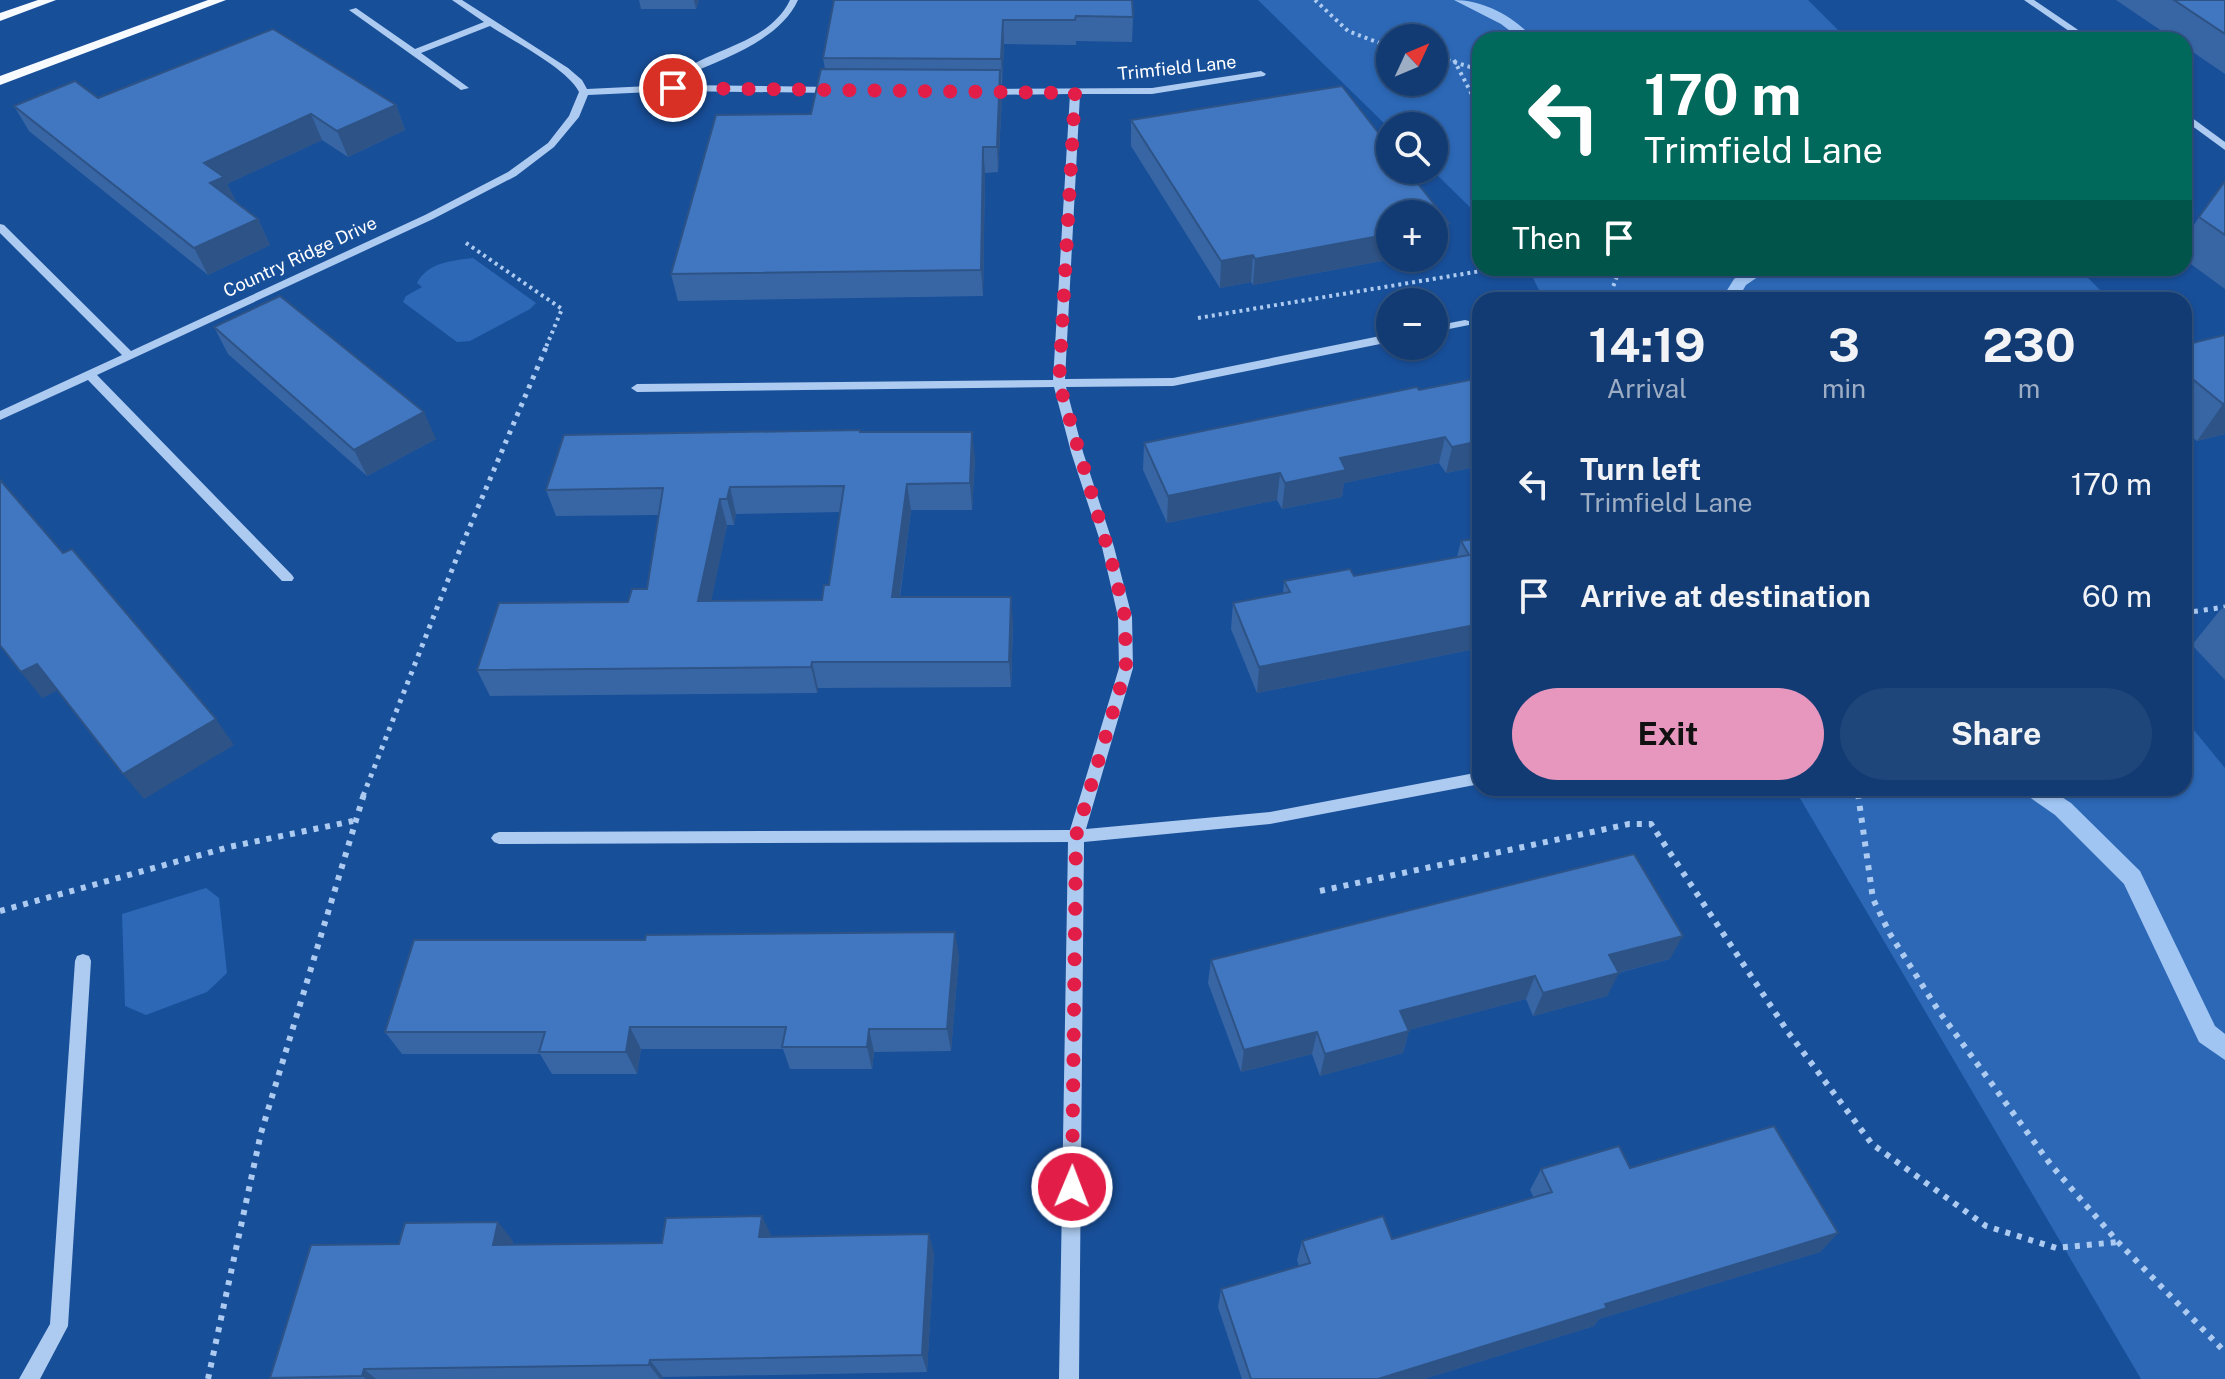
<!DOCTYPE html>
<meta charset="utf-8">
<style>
body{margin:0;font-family:"Public Sans",sans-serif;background:#1f467b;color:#f1f3f6;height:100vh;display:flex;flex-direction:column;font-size:30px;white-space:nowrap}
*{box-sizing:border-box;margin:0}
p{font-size:26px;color:#9cadc4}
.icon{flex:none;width:44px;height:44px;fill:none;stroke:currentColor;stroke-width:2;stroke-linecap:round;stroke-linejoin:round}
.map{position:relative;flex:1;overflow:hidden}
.details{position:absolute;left:1472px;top:292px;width:720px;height:504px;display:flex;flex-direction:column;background:#123b73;border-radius:24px;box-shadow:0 2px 6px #0004,0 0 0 2px #315585}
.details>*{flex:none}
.top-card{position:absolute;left:1472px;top:32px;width:720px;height:244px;border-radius:24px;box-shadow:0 2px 6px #0004,0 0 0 2px #315585;background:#00695c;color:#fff;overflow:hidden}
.needle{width:52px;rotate:46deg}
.tools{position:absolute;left:1376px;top:24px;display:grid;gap:16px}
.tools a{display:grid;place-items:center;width:72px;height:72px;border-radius:50%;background:#123b73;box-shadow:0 2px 6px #0004,0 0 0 2px #315585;font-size:40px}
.pin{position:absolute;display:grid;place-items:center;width:68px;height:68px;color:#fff;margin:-34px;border:4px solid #fff;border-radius:50%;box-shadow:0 2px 8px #0007}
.me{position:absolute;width:88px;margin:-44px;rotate:1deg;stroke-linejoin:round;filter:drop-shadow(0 0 6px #0008)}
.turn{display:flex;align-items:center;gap:28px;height:168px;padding:0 40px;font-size:36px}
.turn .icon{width:104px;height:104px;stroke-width:2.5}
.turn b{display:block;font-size:56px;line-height:68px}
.then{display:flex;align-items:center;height:76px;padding:0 40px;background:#0003;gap:16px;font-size:30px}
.eta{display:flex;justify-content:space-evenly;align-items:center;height:136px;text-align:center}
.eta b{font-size:48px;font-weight:700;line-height:56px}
.button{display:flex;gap:16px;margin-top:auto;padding:16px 40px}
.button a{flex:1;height:92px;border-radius:48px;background:#e797bd;color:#111;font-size:32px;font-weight:700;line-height:92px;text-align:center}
.button a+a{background:#1f467b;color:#f1f3f6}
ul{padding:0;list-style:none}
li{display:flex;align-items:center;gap:24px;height:112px;padding:0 40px}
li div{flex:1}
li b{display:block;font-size:30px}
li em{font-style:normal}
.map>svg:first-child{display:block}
.green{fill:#2c68b6;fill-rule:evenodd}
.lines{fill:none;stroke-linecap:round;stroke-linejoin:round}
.stream{fill:#a0c5f3;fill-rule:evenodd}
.path-far2{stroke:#adcbf1;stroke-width:4;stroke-dasharray:3 4;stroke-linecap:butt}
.path-far1{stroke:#adcbf1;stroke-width:5;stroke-dasharray:4 6;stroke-linecap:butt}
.path{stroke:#adcbf1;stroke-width:6;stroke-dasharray:5 7;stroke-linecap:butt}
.minor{fill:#adcbf1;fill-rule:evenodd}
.major{fill:#f7faff;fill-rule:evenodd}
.wall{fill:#3866a5;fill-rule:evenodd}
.shaded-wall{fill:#2e5386}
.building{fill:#4177c0;stroke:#2e5386;stroke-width:2;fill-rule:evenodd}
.route{stroke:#e11d48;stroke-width:14;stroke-dasharray:0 25.2}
.labels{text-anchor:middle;stroke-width:8;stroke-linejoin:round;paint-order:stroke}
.far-street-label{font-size:18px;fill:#fff;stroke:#184f99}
</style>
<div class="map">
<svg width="2225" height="1379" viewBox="0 0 2225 1379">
<rect width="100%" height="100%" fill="#184f99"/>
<g class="green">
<path d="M1258,0H1808L1848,40H1480V217L1432,170L1434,126H1390V129ZM1390,38H1434V82H1390Z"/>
<path d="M473,258L536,303L530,309L470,341L457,342L403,302L406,296L422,287L417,283C428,262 451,261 473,258Z"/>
<polygon points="1528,268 2078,268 2110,300 1544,300"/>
<polygon points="2184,718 2225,768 2225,1379 2141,1379 1794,788 2184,788"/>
<polygon points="206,888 219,898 227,973 207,992 146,1015 125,1006 122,914"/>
</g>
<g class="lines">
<g class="stream">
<path d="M1454,0C1484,0 1515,17 1535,40H1522L1501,24Z"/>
<polygon points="1752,268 1771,268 1746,285 1737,300 1721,300 1734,279"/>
<polygon points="2021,788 2048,788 2071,803 2140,871 2215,1026 2225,1034 2225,1060 2199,1042 2124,884 2055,815 2025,794"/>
</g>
<g class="path-far2">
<polyline points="1315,0 1348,31 1390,47"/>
<polyline points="1434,56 1480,70"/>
<polyline points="1454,60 1480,110"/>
<polyline points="466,243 562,309 546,347"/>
<polyline points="1613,300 1613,287 1620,268"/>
<polyline points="1198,318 1481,271 1482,268"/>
</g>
<g class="path-far1">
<polyline points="2184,613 2225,607"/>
<polyline points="1857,788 1858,796"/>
<polyline points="363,796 459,552 547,345"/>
</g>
<g class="path">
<polyline points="1858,794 1873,899 1890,934 1938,1010 2051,1165 2118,1242 2225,1352"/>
<polyline points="1320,891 1629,824 1651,824 1788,1032 1872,1144 1986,1226 2056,1248 2118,1242"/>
<polyline points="0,911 229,847 353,821"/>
<polyline points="208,1379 261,1133 364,794"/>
</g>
<g class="minor">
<path d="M452,0H462L568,68L582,80L587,89L670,85C694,48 766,50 790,0H798C779,41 724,58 685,76L679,85L832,87L837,90L832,93L673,91L588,95L579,117L554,147L516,176L433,219L97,375L292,575L294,578L292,581H282L88,380L0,420V411L122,355L0,233V224L4,225L131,351L425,215L508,172L548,143L569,116L579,92C568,69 513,41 490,26L421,53L469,88L461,90L349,10L356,8L415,49L484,22Z"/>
<polygon points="2024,0 2034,0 2093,40 2082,40"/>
<polygon points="1261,71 1266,74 1264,76 1152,94 1080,94 1065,379 1173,378 1390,334 1390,342 1173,386 1066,387 1083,452 1114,547 1132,617 1133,668 1086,829 1270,812 1480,772 1480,784 1270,824 1084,842 1079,1379 1059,1379 1068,842 499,844 494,842 491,838 494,834 499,832 1070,830 1119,668 1118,617 1102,547 1071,452 1054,387 637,392 631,388 637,384 1053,380 1070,94 985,95 980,92 985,89 1152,88"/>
<polygon points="2184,112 2225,142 2225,150 2184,120"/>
<polygon points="1465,320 1469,321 1469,325 1434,332 1434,326"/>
<polygon points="83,954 89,956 91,961 68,1326 40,1379 19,1379 50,1324 75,961 77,956"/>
</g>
<g class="major">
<polygon points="38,0 56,0 0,21 0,13"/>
<polygon points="208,0 226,0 0,85 0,76"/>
</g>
</g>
<g class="wall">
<polygon points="639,0 699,0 696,9 641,9"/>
<polygon points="834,0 1133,17 1132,42 1076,41 1076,45 1004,44 1002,84 1001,84 1002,96 998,172 985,173 983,296 678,301 671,274 811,114 825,69 823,58"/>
<polygon points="2116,0 2225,0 2225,74 2184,46 2184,40 2175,40"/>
<polygon points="98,98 396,105 405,130 348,157 322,140 227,184 237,203 258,219 270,245 208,275 29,131 14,106"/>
<polygon points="1131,120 1444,250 1390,258 1398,258 1253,285 1251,282 1220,288 1131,146"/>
<polygon points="2225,181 2225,289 2184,259 2184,241 2199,217"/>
<polygon points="214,327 436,439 367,476 228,354"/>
<polygon points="2225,335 2225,434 2197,441 2184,430 2184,345"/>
<polygon points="1480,378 1480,466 1446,473 1439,463 1344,483 1342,497 1282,509 1277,500 1167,523 1143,470 1144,443"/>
<path d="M860,432L975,459L972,510H911L900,597L1013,623L1011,687L818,688L817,693L490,696L477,670L628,602L647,589L659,515L556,516L546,490ZM840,512L829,585L822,600L711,601L727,525H734L736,514Z"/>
<polygon points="1480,538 1480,648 1257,693 1231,629 1233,603 1283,594 1284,581 1354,576 1457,557 1461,541"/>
<polygon points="2225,608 2225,680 2192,645 2221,609"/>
<polygon points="959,956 951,1051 874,1052 872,1069 790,1069 783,1049 641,1049 637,1074 552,1074 540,1054 402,1054 385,1032"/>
<polygon points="1670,959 1618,973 1607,996 1533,1016 1526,999 1409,1030 1403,1053 1320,1076 1312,1054 1241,1072 1208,983 1211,960"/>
<polygon points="1630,1168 1838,1233 1820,1252 1599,1319 1594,1326 1424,1379 1242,1379 1218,1307 1221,1289 1299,1266 1297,1260 1302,1241 1392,1239 1534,1198 1530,1190 1541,1169"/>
<polygon points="771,1235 771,1237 934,1253 927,1372 663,1377 662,1379 272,1379 270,1378 513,1241 512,1245 662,1243"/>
</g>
<g class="shaded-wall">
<polygon points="694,0 699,0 696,9"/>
<polygon points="1003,20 1004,44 1002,84 1001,59"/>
<polygon points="1000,70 1002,96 998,172 997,147"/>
<polygon points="396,105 405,130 348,157 337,131"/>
<polygon points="311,114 322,140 227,184 237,203 210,183 204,163"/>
<polygon points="983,147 985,173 983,296 981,270"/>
<polygon points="258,219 270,245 208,275 194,248"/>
<polygon points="1449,223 1444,250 1434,251 1434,226"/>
<polygon points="1390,234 1390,258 1398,258 1253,285 1255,259"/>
<polygon points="1253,255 1251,282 1220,288 1221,261"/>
<polygon points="2225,403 2225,434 2197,441 2223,404"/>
<polygon points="424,412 436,439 367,476 354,450"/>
<polygon points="972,432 975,459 972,510 970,483"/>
<polygon points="1445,437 1439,463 1344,483 1342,497 1282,509 1285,483 1340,458"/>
<polygon points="1480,441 1480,466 1446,473 1452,447"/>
<polygon points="1280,473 1277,500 1167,523 1168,496"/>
<polygon points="907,484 911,510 896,623 892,597"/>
<polygon points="730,487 736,514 734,525 727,499"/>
<polygon points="720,499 727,525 706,627 698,601"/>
<polygon points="1011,597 1013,623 1011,687 1009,662"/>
<polygon points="1480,624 1480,648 1257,693 1259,667"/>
<polygon points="812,662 818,688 817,693 811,667"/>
<polygon points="37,664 58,690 42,698 21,672"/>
<polygon points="216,719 234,745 144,799 123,774"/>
<polygon points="955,932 959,956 951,1051 947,1029"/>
<polygon points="1683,936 1670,959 1597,978 1609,955"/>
<polygon points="1619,973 1607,996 1533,1016 1543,993"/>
<polygon points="1535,976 1526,999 1394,1034 1400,1011"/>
<polygon points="630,1027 641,1049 637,1074 626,1052"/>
<polygon points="869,1029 874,1052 872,1069 867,1047"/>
<polygon points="1409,1031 1403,1053 1320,1076 1325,1054"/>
<polygon points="1317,1032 1312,1054 1241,1072 1244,1050"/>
<polygon points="762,1216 771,1235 768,1256 759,1237"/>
<polygon points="498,1222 513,1241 508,1264 493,1245"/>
<polygon points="1838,1233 1820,1252 1599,1319 1594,1326 1424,1379 1378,1379 1605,1304"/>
<polygon points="929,1234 934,1253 927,1372 922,1355"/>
<polygon points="650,1360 663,1377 662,1379 660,1379 649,1365"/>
<polygon points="364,1369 376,1379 366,1379 362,1376"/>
</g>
<g class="building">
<polygon points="834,0 1132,0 1133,17 1076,16 1075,20 1003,20 1001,59 823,58"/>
<polygon points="2174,0 2225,0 2225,34"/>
<polygon points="273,29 396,105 337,131 311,114 204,163 224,177 210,183 258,219 194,248 14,106 75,81 98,98"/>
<polygon points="821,69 1000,70 997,147 983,147 981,270 671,274 716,115 811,114"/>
<polygon points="1342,86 1390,148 1390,170 1407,170 1449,223 1434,226 1434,214 1390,214 1390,234 1255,259 1253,255 1221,261 1131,120"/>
<polygon points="2225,181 2225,235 2199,217"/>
<polygon points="280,296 424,412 354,450 214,327"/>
<polygon points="2225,335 2225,403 2223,404 2184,372 2184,345"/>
<polygon points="1480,378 1480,441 1452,447 1445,437 1340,458 1346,470 1285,483 1280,473 1168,496 1144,443 1417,387 1419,390"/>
<path d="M860,430V432H972L970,483L907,484L892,597H1011L1009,662H812L811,667L477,670L499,603L628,602L632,589H647L663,488L546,490L564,435ZM844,486L829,585H824L822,600L698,601L720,499H727L730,487Z"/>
<polygon points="0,480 63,553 72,549 216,719 123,774 37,664 21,672 0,645"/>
<polygon points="1480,538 1480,624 1259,667 1233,603 1290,592 1284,581 1350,569 1354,576 1469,555 1461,541"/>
<polygon points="1634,854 1683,936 1609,955 1619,973 1543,993 1535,976 1400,1011 1409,1031 1325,1054 1317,1032 1244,1050 1211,960"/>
<polygon points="955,932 947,1029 869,1029 867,1047 782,1047 786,1027 630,1027 626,1052 539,1052 545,1032 385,1032 414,940 645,940 646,935"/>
<polygon points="1774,1126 1838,1233 1605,1304 1607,1308 1378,1379 1251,1379 1221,1289 1310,1263 1302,1241 1383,1216 1392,1239 1552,1192 1541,1169 1619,1146 1630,1168"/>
<polygon points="762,1216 759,1237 929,1234 922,1355 650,1360 649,1365 364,1369 362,1376 270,1378 311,1245 399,1244 405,1223 498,1222 493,1245 662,1243 666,1218"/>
</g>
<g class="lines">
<polyline class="route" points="673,88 1075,93 1059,383 1114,570 1125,617 1126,668 1076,836 1072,1187"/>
</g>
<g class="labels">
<g class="far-street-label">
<text transform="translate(1177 68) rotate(-6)" y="6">Trimfield Lane</text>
<text transform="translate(300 257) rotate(-25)" y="6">Country Ridge Drive</text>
</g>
</g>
</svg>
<div class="tools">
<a><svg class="needle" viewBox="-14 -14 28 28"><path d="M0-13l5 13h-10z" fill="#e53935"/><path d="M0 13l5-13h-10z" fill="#9cadc4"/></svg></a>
<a><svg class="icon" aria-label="search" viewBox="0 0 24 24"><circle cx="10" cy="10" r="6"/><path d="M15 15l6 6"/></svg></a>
<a>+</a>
<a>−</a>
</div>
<div class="pin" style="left:673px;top:88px;background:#d93025"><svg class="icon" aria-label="arrive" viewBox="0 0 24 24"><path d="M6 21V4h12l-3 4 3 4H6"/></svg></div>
<svg class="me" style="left:1072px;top:1187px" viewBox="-20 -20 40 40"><circle r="17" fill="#e11d48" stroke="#fff" stroke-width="3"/><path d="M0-11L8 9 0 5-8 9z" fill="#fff"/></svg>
<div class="top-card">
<div class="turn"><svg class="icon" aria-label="left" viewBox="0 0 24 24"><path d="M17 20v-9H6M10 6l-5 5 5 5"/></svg><div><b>170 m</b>Trimfield Lane</div></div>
<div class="then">Then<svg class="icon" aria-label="arrive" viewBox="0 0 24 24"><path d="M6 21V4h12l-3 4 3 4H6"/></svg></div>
</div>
<section class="details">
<div class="eta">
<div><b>14:19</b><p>Arrival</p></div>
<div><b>3</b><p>min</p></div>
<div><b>230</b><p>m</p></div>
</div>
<ul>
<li><svg class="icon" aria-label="left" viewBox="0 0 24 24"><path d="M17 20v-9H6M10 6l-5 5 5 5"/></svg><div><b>Turn left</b><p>Trimfield Lane</p></div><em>170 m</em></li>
<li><svg class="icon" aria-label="arrive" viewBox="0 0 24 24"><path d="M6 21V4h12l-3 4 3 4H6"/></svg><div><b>Arrive at destination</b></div><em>60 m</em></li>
</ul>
<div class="button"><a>Exit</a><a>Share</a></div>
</section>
</div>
